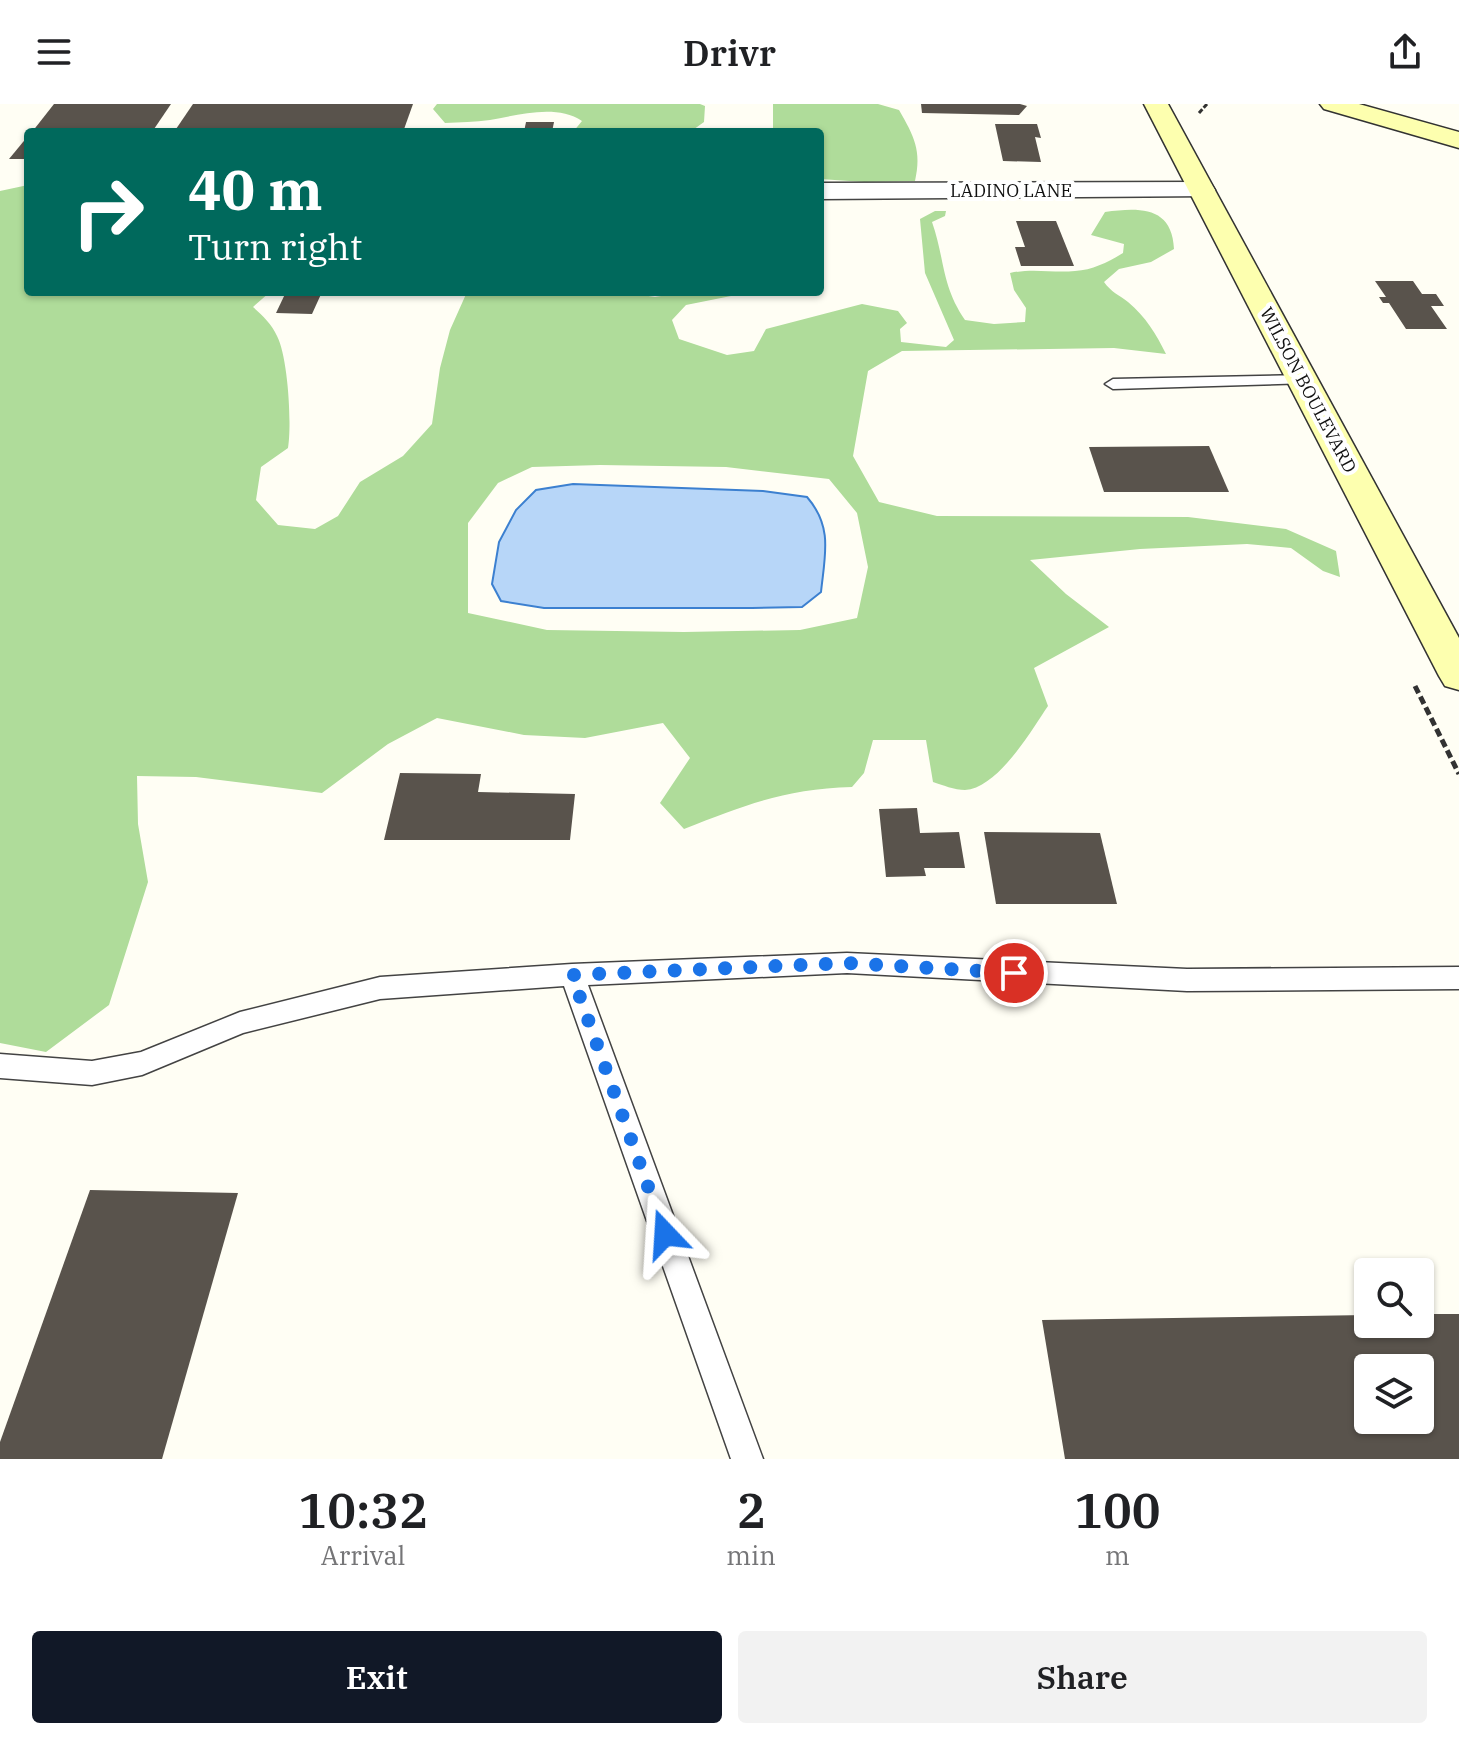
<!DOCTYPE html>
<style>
body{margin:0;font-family:"IBM Plex Serif",serif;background:#f2f2f2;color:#202124;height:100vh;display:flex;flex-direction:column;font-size:30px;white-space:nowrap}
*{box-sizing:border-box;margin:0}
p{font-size:26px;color:#757577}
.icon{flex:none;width:44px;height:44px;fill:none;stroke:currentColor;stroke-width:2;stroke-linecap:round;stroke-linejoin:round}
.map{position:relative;height:1355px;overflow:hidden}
.panel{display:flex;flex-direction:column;background:#fff;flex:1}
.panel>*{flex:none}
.guide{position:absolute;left:24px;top:24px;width:800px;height:168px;border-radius:8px;box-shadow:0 2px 6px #0004;background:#00695c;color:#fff;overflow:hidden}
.controls{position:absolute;left:1354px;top:1154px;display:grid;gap:16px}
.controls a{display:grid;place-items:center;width:80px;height:80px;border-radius:8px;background:#fff;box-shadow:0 2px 6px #0004;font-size:40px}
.pin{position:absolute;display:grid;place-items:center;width:68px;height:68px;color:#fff;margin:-34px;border:4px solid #fff;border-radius:50%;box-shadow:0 2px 8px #0007}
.me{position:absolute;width:88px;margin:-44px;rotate:340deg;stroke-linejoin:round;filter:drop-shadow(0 0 6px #0008)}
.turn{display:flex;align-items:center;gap:28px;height:168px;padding:0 32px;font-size:36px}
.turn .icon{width:104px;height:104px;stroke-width:2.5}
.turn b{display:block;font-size:56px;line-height:68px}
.eta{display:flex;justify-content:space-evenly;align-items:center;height:136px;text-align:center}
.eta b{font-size:48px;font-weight:600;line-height:56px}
.primary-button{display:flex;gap:16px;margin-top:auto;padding:16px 32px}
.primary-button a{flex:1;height:92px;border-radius:8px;background:#111827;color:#fff;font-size:32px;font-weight:600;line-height:92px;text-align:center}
.primary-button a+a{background:#f2f2f2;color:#202124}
header{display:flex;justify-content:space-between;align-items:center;height:104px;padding:0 32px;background:#fff;font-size:36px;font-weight:600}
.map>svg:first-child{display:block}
.forest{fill:#afdc9a;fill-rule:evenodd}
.water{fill:#b7d6f8;stroke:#3c80d0;stroke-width:2}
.building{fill:#59534c;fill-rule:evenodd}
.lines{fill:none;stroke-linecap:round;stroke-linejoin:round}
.lane-casing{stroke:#434343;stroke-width:3}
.street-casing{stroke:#434343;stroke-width:3}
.secondary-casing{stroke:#323232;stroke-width:3}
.path-far1{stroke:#323232;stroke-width:3;stroke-dasharray:5 2;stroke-linecap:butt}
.path{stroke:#323232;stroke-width:5;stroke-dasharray:8 4;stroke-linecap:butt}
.lane{fill:#fff;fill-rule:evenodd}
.street{fill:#fff;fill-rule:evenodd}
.secondary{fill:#fdffaf;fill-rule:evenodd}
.route{stroke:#1a73e8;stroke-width:14;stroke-dasharray:0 25.2}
.labels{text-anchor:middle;stroke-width:8;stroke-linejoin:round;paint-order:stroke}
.far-street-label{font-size:18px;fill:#101010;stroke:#fff}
</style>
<header><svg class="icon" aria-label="menu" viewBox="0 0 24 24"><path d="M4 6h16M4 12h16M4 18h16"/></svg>Drivr<svg class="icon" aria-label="share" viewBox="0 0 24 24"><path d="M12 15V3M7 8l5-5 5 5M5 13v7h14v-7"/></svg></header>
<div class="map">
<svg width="1459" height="1355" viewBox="0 0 1459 1355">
<rect width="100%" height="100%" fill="#fffef4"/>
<g class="forest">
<path d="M437,0H700L705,2L704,18L690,28H573L582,17C556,0 519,11 490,16C475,18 460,18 445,19L433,5Z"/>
<path d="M773,0H878L899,6C914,32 922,47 915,77L864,78L820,75V28H773Z"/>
<path d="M28,81V188H270L253,203C262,211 272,220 277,232C288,253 292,320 288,344L261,363L256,396L278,421L315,425L338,412L360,378L403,352L432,320L440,264L450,226L467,188H622L655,193L685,188H751L686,201L672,216L679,235L727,251L754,247L766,225L862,200L898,207L907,219L900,225L901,238L946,243L954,236L925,169L920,115L935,107H946L945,112L932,118C945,155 941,181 965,216L994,220L1025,218L1026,204L1014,186L1010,169C1033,164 1052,169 1075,167C1093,166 1108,158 1123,149L1124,140L1091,131L1105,108C1141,103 1172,103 1174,145L1151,158L1119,165L1104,178C1111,188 1119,191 1128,198C1146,213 1156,230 1166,250L1114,244L902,247L868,267L853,352L879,398L937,412L1188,413L1286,425L1336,447L1340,473L1323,467L1291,444L1247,440L1140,445L1030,456L1066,490L1109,523L1034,564L1048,602C1031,627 998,684 965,686C955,686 942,681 933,678L926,636H873L864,669L852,683C785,685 745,701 684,725L660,699L690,654L663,619L585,634L524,631L437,614L388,640L322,689L196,673L137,672L138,720L148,778L109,901L46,948L0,939V87ZM600,361L726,363L829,375L857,409L868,463L857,514L800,526L684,528L547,526L468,509V419L498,379L532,363Z"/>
</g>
<path class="water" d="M573,380L763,387L807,393C833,423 825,450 821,488L802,503L752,504H544L501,497L492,480L499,438L516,406L536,386Z"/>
<g class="building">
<polygon points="54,0 171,0 152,28 32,28"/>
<polygon points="193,0 413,0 403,28 174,28"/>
<polygon points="921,0 1020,0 1027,2 1019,11 922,9"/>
<polygon points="526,18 554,18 552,28 524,28"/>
<polygon points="995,20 1037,20 1041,34 1035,33 1041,58 1003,57"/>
<polygon points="28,32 28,55 9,55"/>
<polygon points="1016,117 1056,117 1074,162 1021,162 1015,143 1025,143"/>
<polygon points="1375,177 1413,177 1422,190 1436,190 1444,202 1431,202 1447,225 1406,225 1389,199 1383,199 1379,193 1386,193"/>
<polygon points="286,188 322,188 312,210 276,209"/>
<polygon points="1209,342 1229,388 1104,388 1089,343"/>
<polygon points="400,669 481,670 478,688 575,690 570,736 384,736"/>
<polygon points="917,704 920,729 959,728 965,764 924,764 926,772 886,773 879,705"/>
<polygon points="984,728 1100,729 1117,800 996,800"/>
<polygon points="90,1086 238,1089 162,1355 0,1355 0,1338"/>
<path d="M1420,1210H1459V1355H1065L1042,1216L1368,1211V1220H1420ZM1368,1264H1420V1316H1368Z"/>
</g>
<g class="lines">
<defs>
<g id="lane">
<polygon points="1303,271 1311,276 1309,279 1113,285 1105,280 1113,275"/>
<polygon points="847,849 1187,865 1459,863 1459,885 1187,887 847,869 588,881 763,1355 731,1355 564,882 380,895 243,929 142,971 92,981 0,974 0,950 92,957 141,948 240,908 380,873 572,860"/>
</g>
<polygon id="street" points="1202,78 1211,80 1215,86 1211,92 820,95 820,79"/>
<g id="secondary">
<polygon points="1144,0 1168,0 1459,534 1459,586 1445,582 1439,572"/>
<polygon points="1320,0 1359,0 1459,28 1459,44 1324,5"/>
</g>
</defs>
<use href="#lane" class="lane-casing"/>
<use href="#street" class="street-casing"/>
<use href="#secondary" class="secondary-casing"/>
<polyline class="path-far1" points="1199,9 1207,0"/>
<polyline class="path" points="1415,582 1459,670"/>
<use href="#lane" class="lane"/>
<use href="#street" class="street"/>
<use href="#secondary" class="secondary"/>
</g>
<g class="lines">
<polyline class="route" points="665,1130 572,871 847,859 1014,869"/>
</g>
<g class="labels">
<g class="far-street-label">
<text x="1011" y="93">LADINO LANE</text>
<text transform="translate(1308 286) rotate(62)" y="6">WILSON BOULEVARD</text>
</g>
</g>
</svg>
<div class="controls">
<a><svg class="icon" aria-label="search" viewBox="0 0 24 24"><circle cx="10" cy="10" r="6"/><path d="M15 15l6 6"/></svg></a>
<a><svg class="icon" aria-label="layers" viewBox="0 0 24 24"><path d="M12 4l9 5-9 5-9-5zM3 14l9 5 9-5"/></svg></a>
</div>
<div class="pin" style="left:1014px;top:869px;background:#d93025"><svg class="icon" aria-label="arrive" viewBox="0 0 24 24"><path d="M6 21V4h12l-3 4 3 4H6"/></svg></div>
<svg class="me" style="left:665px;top:1130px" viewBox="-20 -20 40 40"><path d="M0-17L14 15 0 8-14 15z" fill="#1a73e8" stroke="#fff" stroke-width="4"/></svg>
<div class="guide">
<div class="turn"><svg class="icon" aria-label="right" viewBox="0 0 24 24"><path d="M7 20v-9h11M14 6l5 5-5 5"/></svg><div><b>40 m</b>Turn right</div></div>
</div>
</div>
<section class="panel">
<div class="eta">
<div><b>10:32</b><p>Arrival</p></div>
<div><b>2</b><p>min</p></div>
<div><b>100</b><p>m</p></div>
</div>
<div class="primary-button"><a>Exit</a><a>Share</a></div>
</section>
